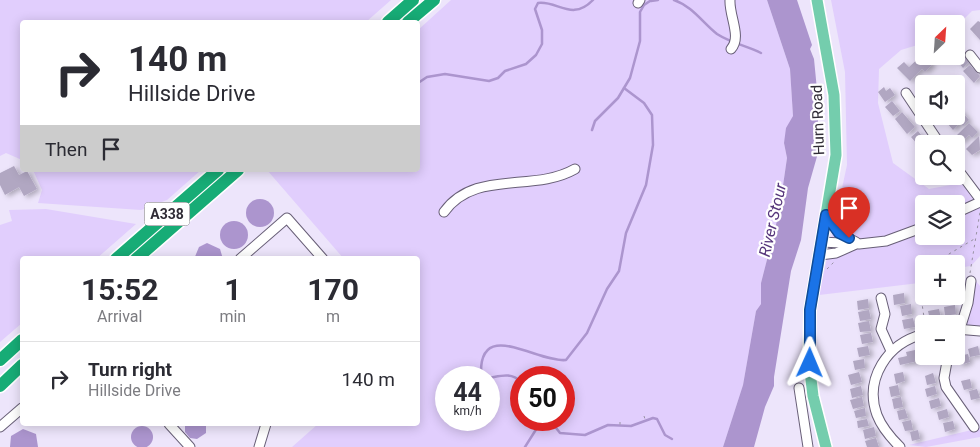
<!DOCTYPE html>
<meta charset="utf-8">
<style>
body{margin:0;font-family:Roboto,sans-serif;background:#f2f2f3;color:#2b2b33;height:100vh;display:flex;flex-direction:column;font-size:19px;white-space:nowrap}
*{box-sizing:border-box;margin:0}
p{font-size:16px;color:#7c7c81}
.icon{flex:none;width:28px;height:28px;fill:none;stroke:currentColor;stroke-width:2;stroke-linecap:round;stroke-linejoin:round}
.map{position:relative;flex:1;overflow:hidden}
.details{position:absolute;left:20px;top:256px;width:400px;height:170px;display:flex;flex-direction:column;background:#fff;border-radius:5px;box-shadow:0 2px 12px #0003}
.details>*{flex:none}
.guide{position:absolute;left:20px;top:20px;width:400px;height:152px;border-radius:5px;box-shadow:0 2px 12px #0003;background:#fff;color:#2b2b33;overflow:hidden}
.needle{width:32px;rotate:25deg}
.buttons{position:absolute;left:915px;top:15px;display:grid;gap:10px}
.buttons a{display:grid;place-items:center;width:50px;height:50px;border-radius:5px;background:#fff;box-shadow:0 2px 12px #0003;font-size:25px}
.speed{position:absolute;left:435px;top:366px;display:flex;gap:10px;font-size:25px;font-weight:700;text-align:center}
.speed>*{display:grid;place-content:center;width:65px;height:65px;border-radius:50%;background:#fff;box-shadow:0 2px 12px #0003;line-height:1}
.speed small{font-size:12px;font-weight:400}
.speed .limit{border:8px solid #d22;background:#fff;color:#111}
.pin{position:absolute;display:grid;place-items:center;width:42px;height:42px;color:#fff;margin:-51px -21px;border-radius:50% 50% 50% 0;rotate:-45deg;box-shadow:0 0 5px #0007}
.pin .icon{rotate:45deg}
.me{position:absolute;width:55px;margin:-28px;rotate:1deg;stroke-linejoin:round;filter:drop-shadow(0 0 4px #0008)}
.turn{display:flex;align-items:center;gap:18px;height:105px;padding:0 25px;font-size:22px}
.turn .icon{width:65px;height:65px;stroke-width:2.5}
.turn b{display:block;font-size:35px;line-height:42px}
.then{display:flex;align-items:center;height:48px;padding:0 25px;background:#0003;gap:10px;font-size:19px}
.eta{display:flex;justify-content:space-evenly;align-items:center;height:85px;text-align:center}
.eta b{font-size:30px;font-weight:700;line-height:35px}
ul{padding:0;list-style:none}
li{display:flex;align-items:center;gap:15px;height:75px;padding:0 25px;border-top:1px solid #e1e1e2}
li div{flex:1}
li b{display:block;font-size:19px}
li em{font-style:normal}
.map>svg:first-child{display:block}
.green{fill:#e1cefd;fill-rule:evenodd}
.water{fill:#ac95ce}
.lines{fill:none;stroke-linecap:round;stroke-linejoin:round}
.stream{stroke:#ac95ce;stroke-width:2.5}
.building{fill:#b1a7c2;filter:url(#shadow)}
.minor-casing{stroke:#685f77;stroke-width:11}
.major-casing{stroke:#fff;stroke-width:14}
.highway-casing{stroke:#fff;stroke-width:15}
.path{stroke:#9993a4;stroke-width:1;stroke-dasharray:2.5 4;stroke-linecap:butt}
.minor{stroke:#fff;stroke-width:9}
.major{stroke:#74cdad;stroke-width:11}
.highway{stroke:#17ac76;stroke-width:12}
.route-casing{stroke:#114b97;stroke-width:12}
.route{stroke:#1a73e8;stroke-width:9}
.labels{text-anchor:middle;stroke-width:4.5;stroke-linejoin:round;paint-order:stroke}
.shield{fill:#fff;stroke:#6e6b72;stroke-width:1}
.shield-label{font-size:14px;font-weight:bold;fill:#302c36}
.street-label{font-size:15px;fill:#302c36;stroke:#fff}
.water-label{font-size:16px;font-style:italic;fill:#57377c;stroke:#fff}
</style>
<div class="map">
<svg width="980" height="447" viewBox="0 0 980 447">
<defs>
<filter id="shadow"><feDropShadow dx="3.5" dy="2" stdDeviation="2.5" flood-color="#0004"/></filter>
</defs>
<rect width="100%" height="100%" fill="#ede5fb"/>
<g class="green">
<polygon points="0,0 391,0 366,22 22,22 22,160 6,153 0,156"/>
<path d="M451,0H767L790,69L793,116L784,143L787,158L779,213L761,283V304L756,311L743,385L723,447H292L318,424H418V259H344L267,170H418V30ZM446,378H489V420H446ZM521,378H564V420H521Z"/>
<path d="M831,0H980V10L972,11L956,27V24H924V43L901,50L879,69L878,103L893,163L929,189L961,183L980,205V256L971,266L956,268V264H924V272L920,273L919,283L819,295L847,165L845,72ZM924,204H956V236H924Z"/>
<polygon points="33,170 201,170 167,200 141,210 38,203 42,190"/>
<polygon points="46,209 136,224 96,259 22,259 22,323 0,342 0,225 12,221 9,210"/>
<polygon points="974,279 980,286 980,329 964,326"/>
<polygon points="980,428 980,437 926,447 909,445"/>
</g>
<g class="water">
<polygon points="767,0 797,0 812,45 810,49 814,59 818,100 818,153 808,188 801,240 791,271 774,377 774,386 765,407 754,447 723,447 743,385 756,311 761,304 761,283 779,213 787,158 784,143 786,128 793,116 790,69"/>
<circle cx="260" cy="213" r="14"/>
<circle cx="234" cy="235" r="14"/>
<polygon points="207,243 220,249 223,259 194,259 199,247"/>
<polygon points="185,424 206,424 206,433 197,439 190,438 185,432"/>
<circle cx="142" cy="437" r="11"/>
<polygon points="23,429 36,434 38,447 10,447 11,436"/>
</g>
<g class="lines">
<g class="stream">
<path d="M674,0C692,6 703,23 717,34C731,43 747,46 761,53"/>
<polyline points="651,1 658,0"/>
<path d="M418,83L427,77L445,74L489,81L498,78L505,71L526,64L536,55L542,44V30L535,9L538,3C557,0 572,22 593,0"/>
<polyline points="592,130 595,121 618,98 630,78 640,41 640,12 644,5 650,1"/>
<path d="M484,378L481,373C480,318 538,363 566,360L587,333L607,289L619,271L626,233L646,185L653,145L652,115L644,103L624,88"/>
<path d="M489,378C501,376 511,372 521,382"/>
<polyline points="550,420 560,433 585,435 608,425 631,426 653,418 657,419 665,435 672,439"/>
<polyline points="525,447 542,420"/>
</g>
</g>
<g class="building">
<polygon points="978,21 980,22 980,40 970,29"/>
<polygon points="959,49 970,61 963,68 953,56 956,56"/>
<polygon points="923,54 933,64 925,72 922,69 910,81 897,68 904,62 909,67"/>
<polygon points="970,65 980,76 974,83 963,71"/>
<polygon points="884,87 886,91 890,88 895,95 885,102 878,92"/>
<polygon points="892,101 900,111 893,116 885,107"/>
<polygon points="960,110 969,120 963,126 960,123 953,130 947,123"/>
<polygon points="902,112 915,127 907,134 895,119"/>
<polygon points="969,123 978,132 972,138 969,135 962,142 956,136"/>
<polygon points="918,131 928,144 924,144 924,152 911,137"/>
<polygon points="979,136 980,150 972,155 966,149"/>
<polygon points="14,166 19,175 27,171 37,189 24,196 19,187 5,195 0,185 0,173"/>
<polygon points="904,293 905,303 894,305 893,295"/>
<polygon points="868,299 869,308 858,310 857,301"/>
<polygon points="911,304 912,314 902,316 900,306"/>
<polygon points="955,305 956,314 945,316 944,307"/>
<polygon points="939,309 941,318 930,320 928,311"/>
<polygon points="869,310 871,319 860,321 858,312"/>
<polygon points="913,318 915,327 904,329 902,320"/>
<polygon points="869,321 871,331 860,332 858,323"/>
<polygon points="871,333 873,342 862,344 860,335"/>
<polygon points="868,346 870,355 859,357 857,348"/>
<polygon points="978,346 980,355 970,357 968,349"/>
<polygon points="924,347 924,356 931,357 919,360 917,349"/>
<polygon points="915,350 918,361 900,365 898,358 907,356 906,352"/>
<polygon points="968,354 970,362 960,365 958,356"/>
<polygon points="864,359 865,368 855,370 853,361"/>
<polygon points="859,372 862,382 851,385 848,375"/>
<polygon points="903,372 905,381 896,384 894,374"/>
<polygon points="933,373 936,383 927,385 925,376"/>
<polygon points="970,379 972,388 964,390 961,381"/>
<polygon points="898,385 900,395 891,397 889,387"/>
<polygon points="861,386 863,395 852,398 850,389"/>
<polygon points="935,386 937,394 927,397 925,389"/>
<polygon points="977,389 980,398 971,400 969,391"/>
<polygon points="862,397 864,406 853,409 850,400"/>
<polygon points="901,397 903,407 894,409 892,399"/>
<polygon points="939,398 941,406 931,409 929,401"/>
<polygon points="865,408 866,416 856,418 854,411"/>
<polygon points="905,409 908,418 899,420 897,411"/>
<polygon points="947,409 949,417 939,420 937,412"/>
<polygon points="867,419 869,426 858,428 857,421"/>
<polygon points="911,420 913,430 905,431 902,422"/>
<polygon points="953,421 955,429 945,432 943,423"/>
<polygon points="874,427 876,436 865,439 863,430"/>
<polygon points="918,430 920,439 912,441 910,432"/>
<polygon points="876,438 879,447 867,447 865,441"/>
</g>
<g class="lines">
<defs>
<g id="minor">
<path d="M730,0C729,16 742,37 731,49"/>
<polyline points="638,3 640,0"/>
<polyline points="970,55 980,68"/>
<polyline points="906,93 940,144"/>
<polyline points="956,167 980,199"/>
<path d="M444,212C475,169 533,193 575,169"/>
<polyline points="956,213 980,202"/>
<polyline points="826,215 839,233 856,242"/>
<polyline points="822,242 859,244 886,241 924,227"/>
<polyline points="820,255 836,253 854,245"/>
<polyline points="240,259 287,218 323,259"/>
<polyline points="881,298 885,314 881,329 891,351"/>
<polyline points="956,329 980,331"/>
<polyline points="960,329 968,303 971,281"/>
<polyline points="948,356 944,378 946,387 974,427"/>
<polyline points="799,388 808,447"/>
<polyline points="169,424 190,447"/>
<polyline points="0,427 22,408"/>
<polyline points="259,447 266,424"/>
<path d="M900,447C891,438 882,428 877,415C864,379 887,343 924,334"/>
</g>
<polyline id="major" points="817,0 834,95 836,155 810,310 809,363 813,396 826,447"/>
<g id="highway">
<polyline points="388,22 413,0"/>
<polyline points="408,22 434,0"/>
<polyline points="116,259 218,170"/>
<polyline points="136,259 238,170"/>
<polyline points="0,360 22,340"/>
<polyline points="0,386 22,365"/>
</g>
</defs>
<use href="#minor" class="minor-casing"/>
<use href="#major" class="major-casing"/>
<use href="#highway" class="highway-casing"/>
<g class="path">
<polyline points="932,264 976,238"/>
<polyline points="827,269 834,262"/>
<polyline points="924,269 919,277 919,283 925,324"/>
<polyline points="970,273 980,212"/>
<polyline points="819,359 820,375"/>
<polyline points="644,416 646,422"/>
<polyline points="620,422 620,428"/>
</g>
<use href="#minor" class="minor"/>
<use href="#major" class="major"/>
<use href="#highway" class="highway"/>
</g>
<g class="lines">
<defs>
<polyline id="route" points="810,363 810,310 826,215 839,233 849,238"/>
</defs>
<use href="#route" class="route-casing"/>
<use href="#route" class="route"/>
</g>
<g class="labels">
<rect class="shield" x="144.5" y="202.5" width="45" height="23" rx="4"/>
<g class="shield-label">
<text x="167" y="219">A338</text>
</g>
<g class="street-label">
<text transform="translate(818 120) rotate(-92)" y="5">Hurn Road</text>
</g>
<g class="water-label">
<text transform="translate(772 220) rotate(-77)" y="6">River Stour</text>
</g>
</g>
</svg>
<div class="buttons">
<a><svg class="needle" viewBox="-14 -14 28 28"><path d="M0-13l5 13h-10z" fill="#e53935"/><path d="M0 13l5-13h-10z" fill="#7c7c81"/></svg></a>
<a><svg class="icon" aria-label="sound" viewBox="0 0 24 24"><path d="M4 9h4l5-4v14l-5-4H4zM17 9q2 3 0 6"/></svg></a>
<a><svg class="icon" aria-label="search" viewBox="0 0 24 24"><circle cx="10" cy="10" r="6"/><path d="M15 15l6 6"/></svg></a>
<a><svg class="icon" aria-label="layers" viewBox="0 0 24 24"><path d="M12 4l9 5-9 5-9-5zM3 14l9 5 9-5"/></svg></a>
<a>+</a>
<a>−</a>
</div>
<div class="speed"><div>44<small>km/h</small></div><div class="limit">50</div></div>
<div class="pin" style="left:849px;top:238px;background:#d93025"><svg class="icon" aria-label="arrive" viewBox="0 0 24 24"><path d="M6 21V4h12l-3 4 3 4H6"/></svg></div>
<svg class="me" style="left:810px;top:363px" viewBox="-20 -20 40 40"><path d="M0-17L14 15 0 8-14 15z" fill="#1a73e8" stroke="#fff" stroke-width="4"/></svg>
<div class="guide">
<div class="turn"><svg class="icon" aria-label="right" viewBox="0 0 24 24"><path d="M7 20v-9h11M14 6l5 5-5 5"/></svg><div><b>140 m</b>Hillside Drive</div></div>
<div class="then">Then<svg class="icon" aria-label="arrive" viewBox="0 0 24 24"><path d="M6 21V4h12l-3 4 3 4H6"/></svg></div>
</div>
<section class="details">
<div class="eta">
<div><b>15:52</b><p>Arrival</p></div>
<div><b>1</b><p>min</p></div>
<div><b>170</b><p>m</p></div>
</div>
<ul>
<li><svg class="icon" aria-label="right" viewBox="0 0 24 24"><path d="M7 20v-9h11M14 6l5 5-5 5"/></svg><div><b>Turn right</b><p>Hillside Drive</p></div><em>140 m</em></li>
</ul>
</section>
</div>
